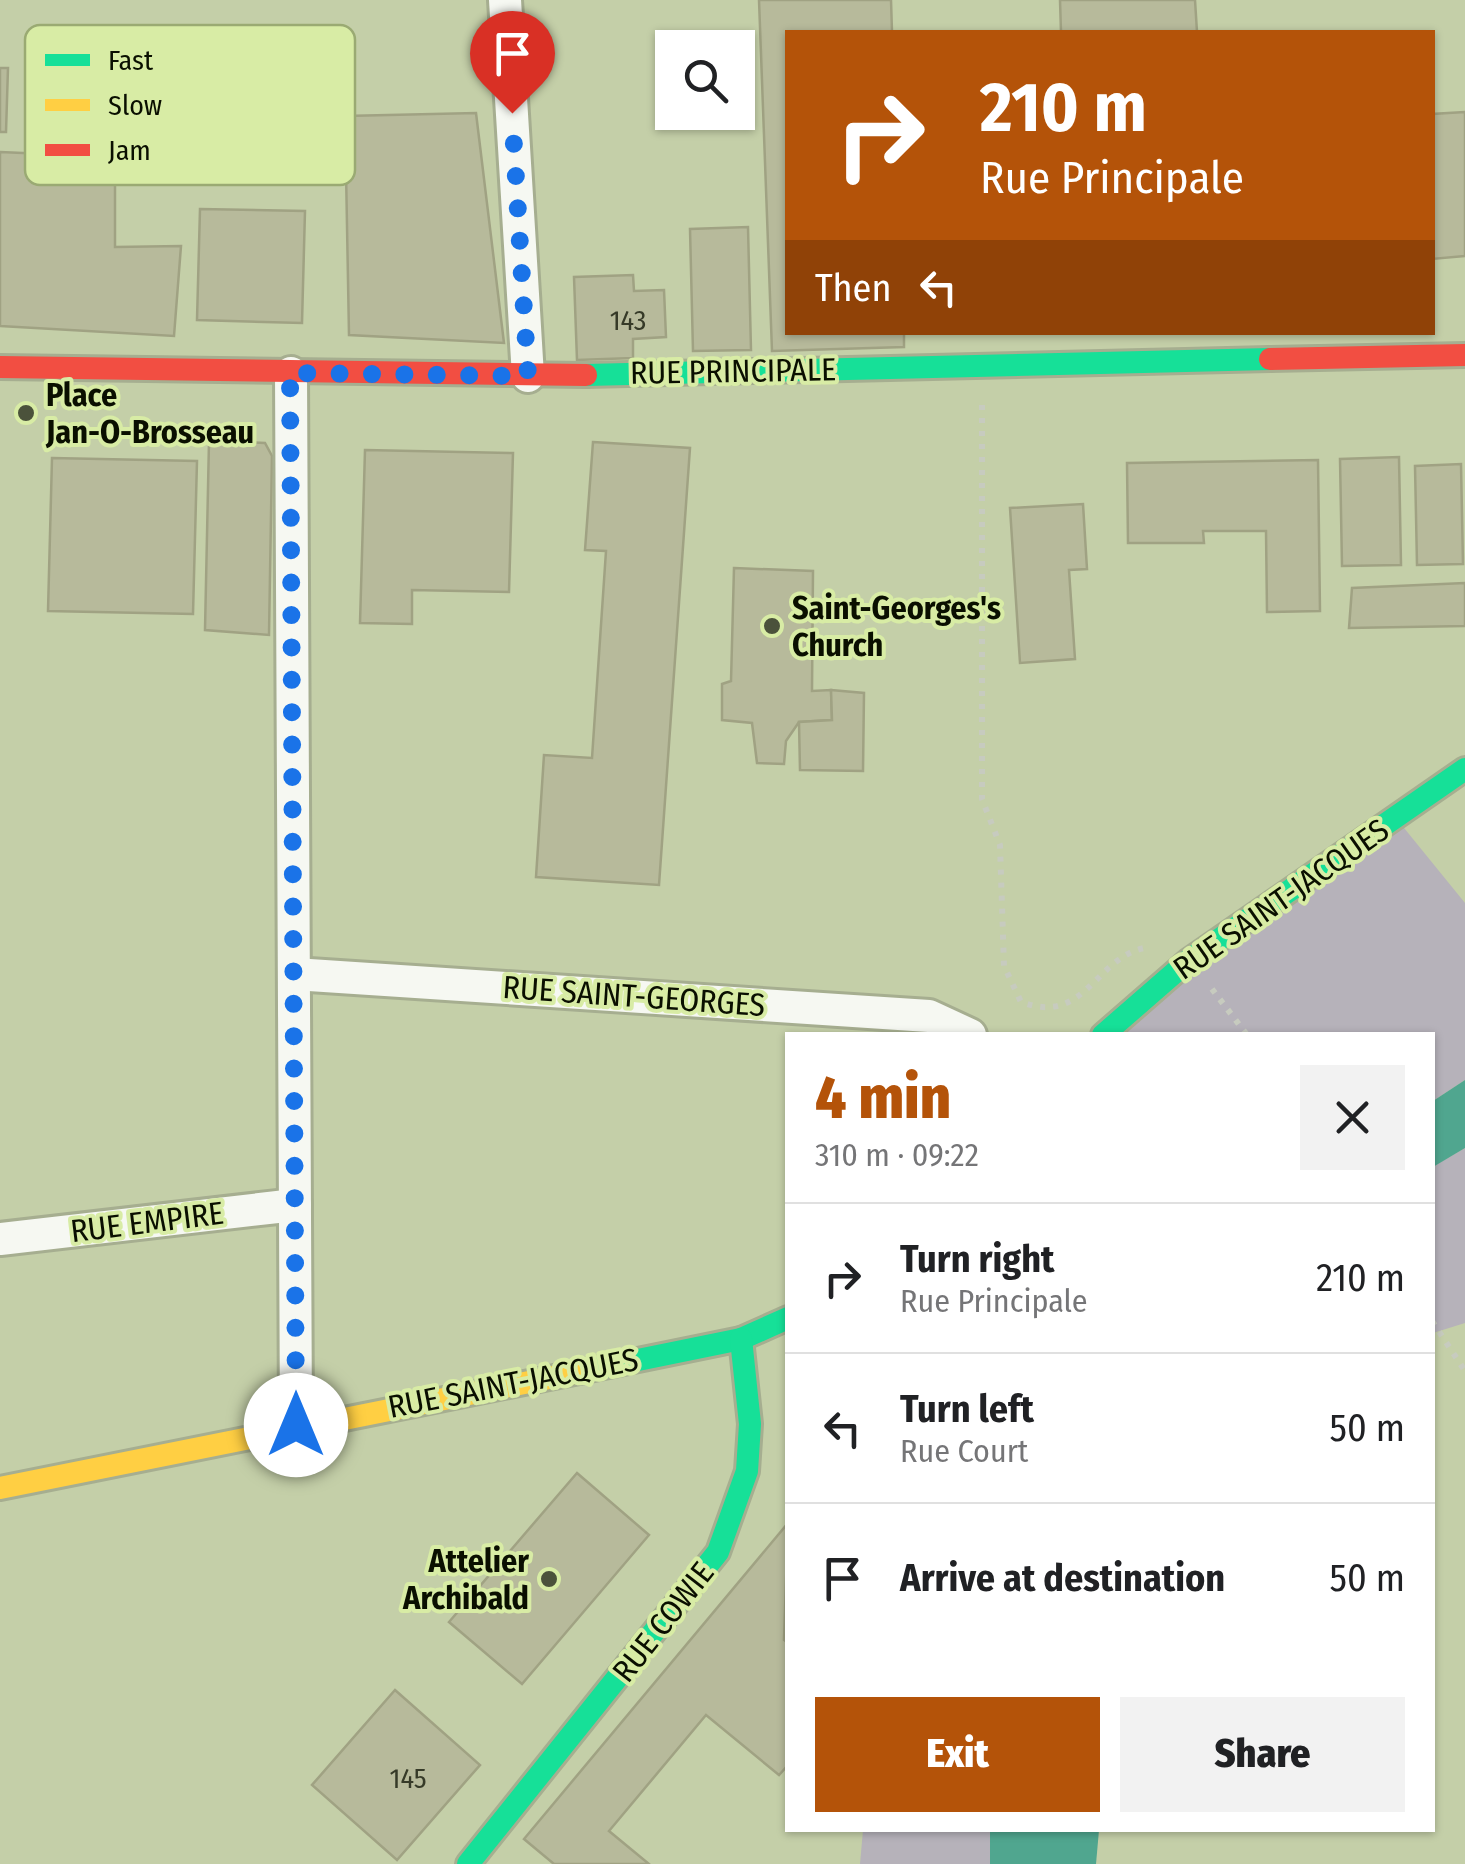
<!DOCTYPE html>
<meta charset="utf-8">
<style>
body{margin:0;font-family:"Fira Sans Condensed",sans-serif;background:#f2f2f2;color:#202124;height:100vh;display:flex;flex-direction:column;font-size:38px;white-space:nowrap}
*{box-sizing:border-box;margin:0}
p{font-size:32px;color:#757577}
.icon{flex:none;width:55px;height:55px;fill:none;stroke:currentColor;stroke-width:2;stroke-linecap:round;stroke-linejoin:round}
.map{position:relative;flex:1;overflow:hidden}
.details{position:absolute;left:785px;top:1032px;width:650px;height:800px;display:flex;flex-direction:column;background:#fff;border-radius:0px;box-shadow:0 2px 8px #0004}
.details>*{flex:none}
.top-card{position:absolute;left:785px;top:30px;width:650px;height:305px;border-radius:0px;box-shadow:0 2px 8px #0004;background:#b45309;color:#fff;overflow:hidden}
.fabs{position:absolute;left:655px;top:30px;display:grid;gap:20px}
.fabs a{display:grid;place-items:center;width:100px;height:100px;border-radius:0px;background:#fff;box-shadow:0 2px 8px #0004;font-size:50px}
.pin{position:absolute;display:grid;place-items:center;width:85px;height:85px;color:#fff;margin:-102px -42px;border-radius:50% 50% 50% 0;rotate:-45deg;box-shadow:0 0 10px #0007}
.pin .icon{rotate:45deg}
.me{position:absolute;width:110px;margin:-55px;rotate:0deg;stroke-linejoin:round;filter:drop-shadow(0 0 8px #0008)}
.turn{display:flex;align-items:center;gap:35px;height:210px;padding:0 30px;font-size:45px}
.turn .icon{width:130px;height:130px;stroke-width:2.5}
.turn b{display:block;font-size:70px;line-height:85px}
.then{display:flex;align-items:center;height:95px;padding:0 30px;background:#0003;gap:20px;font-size:38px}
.round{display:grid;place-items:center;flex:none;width:105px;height:105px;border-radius:0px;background:#f2f2f2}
.overview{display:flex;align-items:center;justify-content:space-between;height:170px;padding:0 30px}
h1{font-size:60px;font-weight:800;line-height:75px;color:#b45309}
.primary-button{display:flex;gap:20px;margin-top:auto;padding:20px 30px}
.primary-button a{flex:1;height:115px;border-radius:0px;background:#b45309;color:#fff;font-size:40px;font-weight:800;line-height:115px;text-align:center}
.primary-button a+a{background:#f2f2f2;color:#202124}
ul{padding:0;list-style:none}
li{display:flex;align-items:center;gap:30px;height:150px;padding:0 30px;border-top:2px solid #e0e0e0}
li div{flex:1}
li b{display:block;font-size:38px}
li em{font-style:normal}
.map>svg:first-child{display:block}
.green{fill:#b6b2ba}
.water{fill:#50a68f}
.building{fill:#b7ba9b;stroke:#a0a283;stroke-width:2.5}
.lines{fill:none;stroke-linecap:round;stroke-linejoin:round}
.street-casing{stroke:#a6ae90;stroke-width:38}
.fast-casing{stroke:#a6ae90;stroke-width:28}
.slow-casing{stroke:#a6ae90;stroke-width:28}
.jam-casing{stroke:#a6ae90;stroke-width:28}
.path{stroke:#c7cbbf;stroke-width:6;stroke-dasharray:5 8;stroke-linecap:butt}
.street{stroke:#f6f8f2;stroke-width:32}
.fast{stroke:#16e098;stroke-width:22}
.slow{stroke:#ffcf43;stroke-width:22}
.jam{stroke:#f24e42;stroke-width:22}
.route{stroke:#1a73e8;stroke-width:18;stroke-dasharray:0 32.4}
.poi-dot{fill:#4b523b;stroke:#d8eca5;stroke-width:4}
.labels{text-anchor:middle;stroke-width:8;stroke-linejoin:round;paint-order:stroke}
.number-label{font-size:28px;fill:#363a28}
.street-label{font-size:32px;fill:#0a0f00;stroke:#d8eca5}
.poi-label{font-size:32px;font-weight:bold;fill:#0a0f00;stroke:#d8eca5;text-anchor:start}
.key{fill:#d8eca5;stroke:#9aaa73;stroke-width:2.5}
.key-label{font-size:28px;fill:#0a0f00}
</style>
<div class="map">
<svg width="1465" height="1864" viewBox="0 0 1465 1864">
<rect width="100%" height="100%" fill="#c4cfa8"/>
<g class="green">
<polygon points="1400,823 1465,903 1465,1080 1433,1101 1432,1035 1103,1035"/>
<polygon points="1465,1148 1465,1323 1433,1333 1432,1167"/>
<polygon points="863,1830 990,1830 990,1864 860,1864"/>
</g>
<g class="water">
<polygon points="1465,1080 1465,1148 1433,1167 1433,1101"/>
<polygon points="990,1830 1099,1830 1096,1864 990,1864"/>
</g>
<g class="building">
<polygon points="759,0 891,0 892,32 788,32 788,332 904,332 904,347 772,351"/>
<polygon points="1060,0 1195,0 1197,32 1061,32"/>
<polygon points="0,68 8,68 6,132 0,132"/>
<polygon points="1465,112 1465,256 1432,259 1432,114"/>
<polygon points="476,113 504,343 349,335 345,116"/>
<polygon points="0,152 115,157 115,247 181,246 174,336 0,326"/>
<polygon points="200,209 305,211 302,323 197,320"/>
<polygon points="748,227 751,350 693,351 690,229"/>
<polygon points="633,275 634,291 664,290 666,337 633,339 633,358 577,360 574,277"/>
<polygon points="209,441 265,443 272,456 269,635 205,630"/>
<polygon points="593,442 690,448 659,885 536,877 544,755 592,758 606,551 585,550"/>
<polygon points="365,450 513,453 509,592 412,590 412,624 360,623"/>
<polygon points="1399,457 1401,565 1342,566 1340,459"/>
<polygon points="52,458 197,461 193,614 48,611"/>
<polygon points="1318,460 1320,611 1267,612 1266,531 1203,531 1204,543 1128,543 1127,463"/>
<polygon points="1461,464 1463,564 1417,565 1415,466"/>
<polygon points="1083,504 1087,569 1069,570 1075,659 1020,663 1010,508"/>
<polygon points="734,568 813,571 812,691 831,690 832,720 799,722 786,741 784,764 757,763 752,723 722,720 722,684 731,681"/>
<polygon points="1465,583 1465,626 1349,628 1352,588"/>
<polygon points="831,690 864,693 863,771 800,770 799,722 832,720"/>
<polygon points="577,1473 649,1535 522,1684 449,1622"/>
<polygon points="788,1523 784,1640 788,1643 788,1765 779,1775 706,1715 609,1831 649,1864 554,1864 524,1839"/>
<polygon points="395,1690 480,1765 397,1860 312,1785"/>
</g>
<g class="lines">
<defs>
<g id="street">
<polyline points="505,0 528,376"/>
<polyline points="291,373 296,1425"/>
<polyline points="294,974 929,1016 970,1035"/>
<polyline points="0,1239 295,1205"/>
</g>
<g id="fast">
<polyline points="586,375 1270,359"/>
<polyline points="1103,1035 1188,961 1465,769"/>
<polyline points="584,1371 741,1339 788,1318"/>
<polyline points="468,1864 718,1552 747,1471 750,1424 741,1339"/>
</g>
<polyline id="slow" points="0,1488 584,1371"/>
<g id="jam">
<polyline points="1270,359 1465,355"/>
<polyline points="0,367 586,375"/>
</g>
</defs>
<use href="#street" class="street-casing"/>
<use href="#fast" class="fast-casing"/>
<use href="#slow" class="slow-casing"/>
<use href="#jam" class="jam-casing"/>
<g class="path">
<path d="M982,405V799L1000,845L1004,966L1021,1002C1085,1026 1094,959 1144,948"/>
<polyline points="1212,989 1247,1035"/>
<polyline points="1432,1321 1465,1371"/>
</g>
<use href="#street" class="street"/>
<use href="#fast" class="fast"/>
<use href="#slow" class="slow"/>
<use href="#jam" class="jam"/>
</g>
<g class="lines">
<polyline class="route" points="296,1425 290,373 528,376 512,113"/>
</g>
<g class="poi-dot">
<circle cx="26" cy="413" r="10"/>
<circle cx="772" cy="626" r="10"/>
<circle cx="549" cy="1579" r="10"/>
</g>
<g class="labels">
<g class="number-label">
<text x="628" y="330">143</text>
<text x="408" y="1788">145</text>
</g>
<g class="street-label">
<text transform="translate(733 371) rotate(-1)" y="11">RUE PRINCIPALE</text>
<text transform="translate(1281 899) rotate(-35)" y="11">RUE SAINT-JACQUES</text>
<text transform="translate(634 996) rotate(4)" y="11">RUE SAINT-GEORGES</text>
<text transform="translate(147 1222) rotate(-7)" y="11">RUE EMPIRE</text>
<text transform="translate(513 1383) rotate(-11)" y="11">RUE SAINT-JACQUES</text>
<text transform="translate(663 1622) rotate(-52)" y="11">RUE COWIE</text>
</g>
<g class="poi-label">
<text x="46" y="406">Place<tspan x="46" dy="37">Jan-O-Brosseau</tspan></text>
<text x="792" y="619">Saint-Georges's<tspan x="792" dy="37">Church</tspan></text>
<text x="529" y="1572" text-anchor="end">Attelier<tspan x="529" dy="37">Archibald</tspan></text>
</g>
</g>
<rect x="25" y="25" width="330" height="160" rx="15" class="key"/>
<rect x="45" y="54" width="45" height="12" fill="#16e098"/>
<rect x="45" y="99" width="45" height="12" fill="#ffcf43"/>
<rect x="45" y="144" width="45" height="12" fill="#f24e42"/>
<g class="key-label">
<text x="108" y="70">Fast</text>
<text x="108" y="115">Slow</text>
<text x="108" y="160">Jam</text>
</g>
</svg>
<div class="fabs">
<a><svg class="icon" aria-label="search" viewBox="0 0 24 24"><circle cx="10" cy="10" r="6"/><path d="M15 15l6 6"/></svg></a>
</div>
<div class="pin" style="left:512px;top:113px;background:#d93025"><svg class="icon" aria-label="arrive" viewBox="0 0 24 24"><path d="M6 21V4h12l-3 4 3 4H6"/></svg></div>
<svg class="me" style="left:296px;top:1425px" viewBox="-20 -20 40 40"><circle r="19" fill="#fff"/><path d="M0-13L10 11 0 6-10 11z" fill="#1a73e8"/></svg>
<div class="top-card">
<div class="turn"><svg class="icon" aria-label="right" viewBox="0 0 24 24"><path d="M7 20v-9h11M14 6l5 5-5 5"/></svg><div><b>210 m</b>Rue Principale</div></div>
<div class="then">Then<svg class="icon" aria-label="left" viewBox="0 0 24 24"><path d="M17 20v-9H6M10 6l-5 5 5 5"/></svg></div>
</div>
<section class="details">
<div class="overview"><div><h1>4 min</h1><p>310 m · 09:22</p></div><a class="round"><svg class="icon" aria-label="close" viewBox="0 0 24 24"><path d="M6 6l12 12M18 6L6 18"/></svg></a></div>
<ul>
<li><svg class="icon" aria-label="right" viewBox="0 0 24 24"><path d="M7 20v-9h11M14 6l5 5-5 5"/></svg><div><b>Turn right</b><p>Rue Principale</p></div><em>210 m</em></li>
<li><svg class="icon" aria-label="left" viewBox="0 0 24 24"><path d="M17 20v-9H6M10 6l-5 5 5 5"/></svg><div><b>Turn left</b><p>Rue Court</p></div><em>50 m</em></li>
<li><svg class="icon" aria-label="arrive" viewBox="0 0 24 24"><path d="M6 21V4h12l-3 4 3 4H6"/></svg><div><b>Arrive at destination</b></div><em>50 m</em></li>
</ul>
<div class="primary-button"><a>Exit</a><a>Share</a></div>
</section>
</div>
